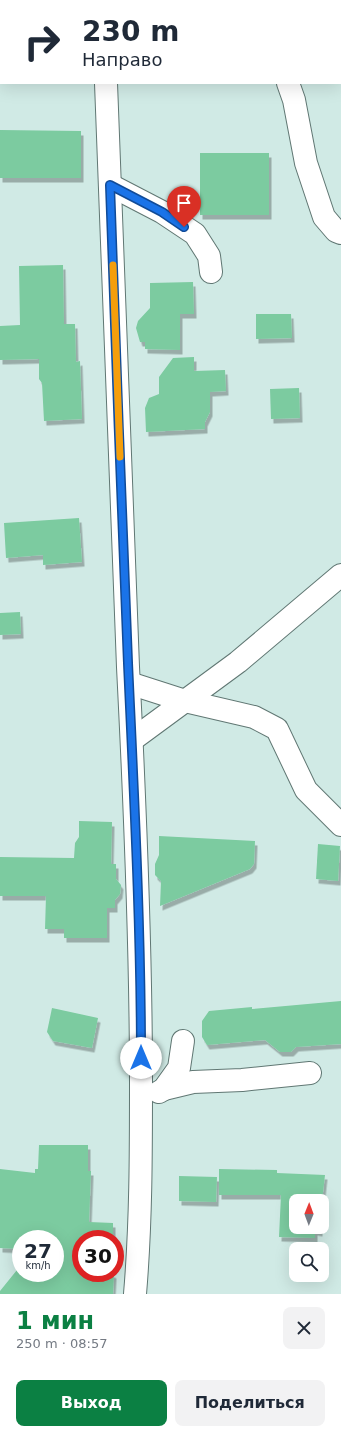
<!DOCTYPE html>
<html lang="ru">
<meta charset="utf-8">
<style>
body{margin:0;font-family:"DejaVu Sans",sans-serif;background:#f2f2f3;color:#1f2937;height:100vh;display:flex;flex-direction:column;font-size:15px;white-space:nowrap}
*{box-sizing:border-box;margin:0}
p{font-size:13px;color:#747a83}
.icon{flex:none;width:22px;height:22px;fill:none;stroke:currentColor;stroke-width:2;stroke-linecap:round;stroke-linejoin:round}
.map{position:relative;height:1294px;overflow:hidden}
.sheet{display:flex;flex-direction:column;background:#fff;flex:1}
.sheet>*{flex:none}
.guide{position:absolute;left:0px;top:0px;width:341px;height:84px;box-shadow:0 4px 16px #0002;background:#fff;color:#1f2937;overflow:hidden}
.needle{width:26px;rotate:1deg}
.tools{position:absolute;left:289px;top:1194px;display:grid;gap:8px}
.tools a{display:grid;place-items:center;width:40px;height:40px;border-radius:8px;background:#fff;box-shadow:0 4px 16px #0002;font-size:20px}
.speed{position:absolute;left:12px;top:1230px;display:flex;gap:8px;font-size:20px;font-weight:700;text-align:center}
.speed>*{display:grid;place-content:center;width:52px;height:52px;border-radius:50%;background:#fff;box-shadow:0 4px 16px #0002;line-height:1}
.speed small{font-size:10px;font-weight:400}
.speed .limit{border:6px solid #d22;background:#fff;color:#111}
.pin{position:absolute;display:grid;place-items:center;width:34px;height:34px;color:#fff;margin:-41px -17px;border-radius:50% 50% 50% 0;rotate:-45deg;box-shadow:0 0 4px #0007}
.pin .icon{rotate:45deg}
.me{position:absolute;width:44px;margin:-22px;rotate:0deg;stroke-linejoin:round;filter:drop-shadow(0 0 3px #0008)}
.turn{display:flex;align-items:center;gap:14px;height:84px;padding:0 16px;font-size:18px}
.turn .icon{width:52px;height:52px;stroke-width:2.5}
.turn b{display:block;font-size:28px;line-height:34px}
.round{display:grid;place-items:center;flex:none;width:42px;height:42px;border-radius:8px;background:#f2f2f3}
.headline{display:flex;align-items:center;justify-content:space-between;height:68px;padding:0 16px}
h1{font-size:24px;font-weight:700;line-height:30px;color:#0b8043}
.button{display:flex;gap:8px;margin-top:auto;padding:8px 16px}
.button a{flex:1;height:46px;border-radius:8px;background:#0b8043;color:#fff;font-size:16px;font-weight:700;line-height:46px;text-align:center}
.button a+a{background:#f2f2f3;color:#1f2937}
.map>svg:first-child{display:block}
.building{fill:#7ccba0;filter:url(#shadow)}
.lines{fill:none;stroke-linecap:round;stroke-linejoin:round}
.minor-casing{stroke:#607773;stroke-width:24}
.minor{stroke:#fff;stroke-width:22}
.route-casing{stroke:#114b97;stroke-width:10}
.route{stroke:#1a73e8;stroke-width:7}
.slow{stroke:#f59e0b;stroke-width:7}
</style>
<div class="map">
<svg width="341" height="1294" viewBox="0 0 341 1294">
<defs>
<filter id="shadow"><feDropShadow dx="2.5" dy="4.5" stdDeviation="0" flood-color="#0004"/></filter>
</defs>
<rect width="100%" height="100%" fill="#d0eae5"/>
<g class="building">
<polygon points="0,130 81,131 81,178 0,178"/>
<rect x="200" y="153" width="69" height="62"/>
<polygon points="63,265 64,324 75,324 76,362 80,361 82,419 44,421 42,383 39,379 39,359 0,360 0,326 20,325 19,266"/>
<polygon points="193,282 194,314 180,314 180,350 145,349 145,342 140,342 136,328 138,321 150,308 150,283"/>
<polygon points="256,314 291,314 292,338 256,339"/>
<polygon points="194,357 194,371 225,370 226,391 210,392 210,412 205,422 205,429 146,432 145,408 149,398 159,394 159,377 173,358"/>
<polygon points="299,388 300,418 271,419 270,389"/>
<polygon points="79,518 82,562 43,565 43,555 6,558 4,523"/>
<polygon points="20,612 21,634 0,635 0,613"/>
<polygon points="79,821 112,822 111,864 116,864 116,879 121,885 120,894 115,900 115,908 107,908 107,938 64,938 64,929 45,929 46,896 0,896 0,857 74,858 75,843 79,837"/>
<polygon points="159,836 255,841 254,864 250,869 160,906 161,881 155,875 155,864 159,855"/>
<polygon points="318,844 340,846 338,881 316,879"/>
<polygon points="341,1001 341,1044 296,1047 291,1052 280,1052 265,1040 207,1045 202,1037 202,1021 209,1011 252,1007 252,1009"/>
<polygon points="52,1008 98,1018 92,1048 53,1041 47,1032"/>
<polygon points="39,1145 88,1145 88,1171 91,1171 89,1222 113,1223 113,1239 81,1239 81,1273 112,1273 114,1274 113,1294 0,1294 0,1291 21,1265 21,1273 55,1273 55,1239 21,1239 21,1249 0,1248 0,1169 35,1173 35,1169 38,1169"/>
<polygon points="219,1169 277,1170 277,1173 325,1175 322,1201 296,1201 296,1227 320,1227 320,1232 315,1231 315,1238 279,1237 281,1195 219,1195"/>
<polygon points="179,1176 217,1177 216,1202 179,1201"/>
</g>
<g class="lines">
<defs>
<g id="minor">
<polyline points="104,0 104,1"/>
<polyline points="340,39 341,39"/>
<polyline points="0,54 1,54"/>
<path d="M106,83C114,278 119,473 128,667C135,805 141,943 141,1081C141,1152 141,1223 135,1294"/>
<polyline points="288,83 294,100 306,163 324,217 336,231 341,233"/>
<polyline points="110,185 162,212 195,234 209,256 211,272"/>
<polyline points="129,683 185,701 254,717 277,729 306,790 341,825"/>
<polyline points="132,740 238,662 341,575"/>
<polyline points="164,1089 193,1082 242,1080 310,1073"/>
<polyline points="159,1092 164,1089 179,1068 183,1041"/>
</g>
</defs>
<use href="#minor" class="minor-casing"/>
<use href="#minor" class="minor"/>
</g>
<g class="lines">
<defs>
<path id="route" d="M141,1058C141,927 134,795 128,663C121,504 116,344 110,185L162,212L184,227"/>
</defs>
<use href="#route" class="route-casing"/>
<use href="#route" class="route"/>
<polyline class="slow" points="113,265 120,457"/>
</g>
</svg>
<div class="tools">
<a><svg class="needle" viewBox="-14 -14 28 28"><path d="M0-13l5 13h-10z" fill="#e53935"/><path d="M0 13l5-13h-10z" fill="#747a83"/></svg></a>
<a><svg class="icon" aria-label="search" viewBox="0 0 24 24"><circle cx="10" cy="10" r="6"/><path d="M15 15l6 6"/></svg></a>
</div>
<div class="speed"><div>27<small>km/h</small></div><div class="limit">30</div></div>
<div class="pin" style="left:184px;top:227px;background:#d93025"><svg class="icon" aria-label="arrive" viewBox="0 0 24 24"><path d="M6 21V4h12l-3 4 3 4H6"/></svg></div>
<svg class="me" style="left:141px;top:1058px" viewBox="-20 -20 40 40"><circle r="19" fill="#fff"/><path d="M0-13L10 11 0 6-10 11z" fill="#1a73e8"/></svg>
<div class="guide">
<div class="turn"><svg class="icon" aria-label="right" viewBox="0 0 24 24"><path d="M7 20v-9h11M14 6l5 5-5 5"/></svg><div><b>230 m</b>Направо</div></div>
</div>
</div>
<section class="sheet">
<div class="headline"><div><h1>1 мин</h1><p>250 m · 08:57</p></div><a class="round"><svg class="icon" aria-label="close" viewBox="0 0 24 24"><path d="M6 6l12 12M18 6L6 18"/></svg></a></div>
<div class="button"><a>Выход</a><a>Поделиться</a></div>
</section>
